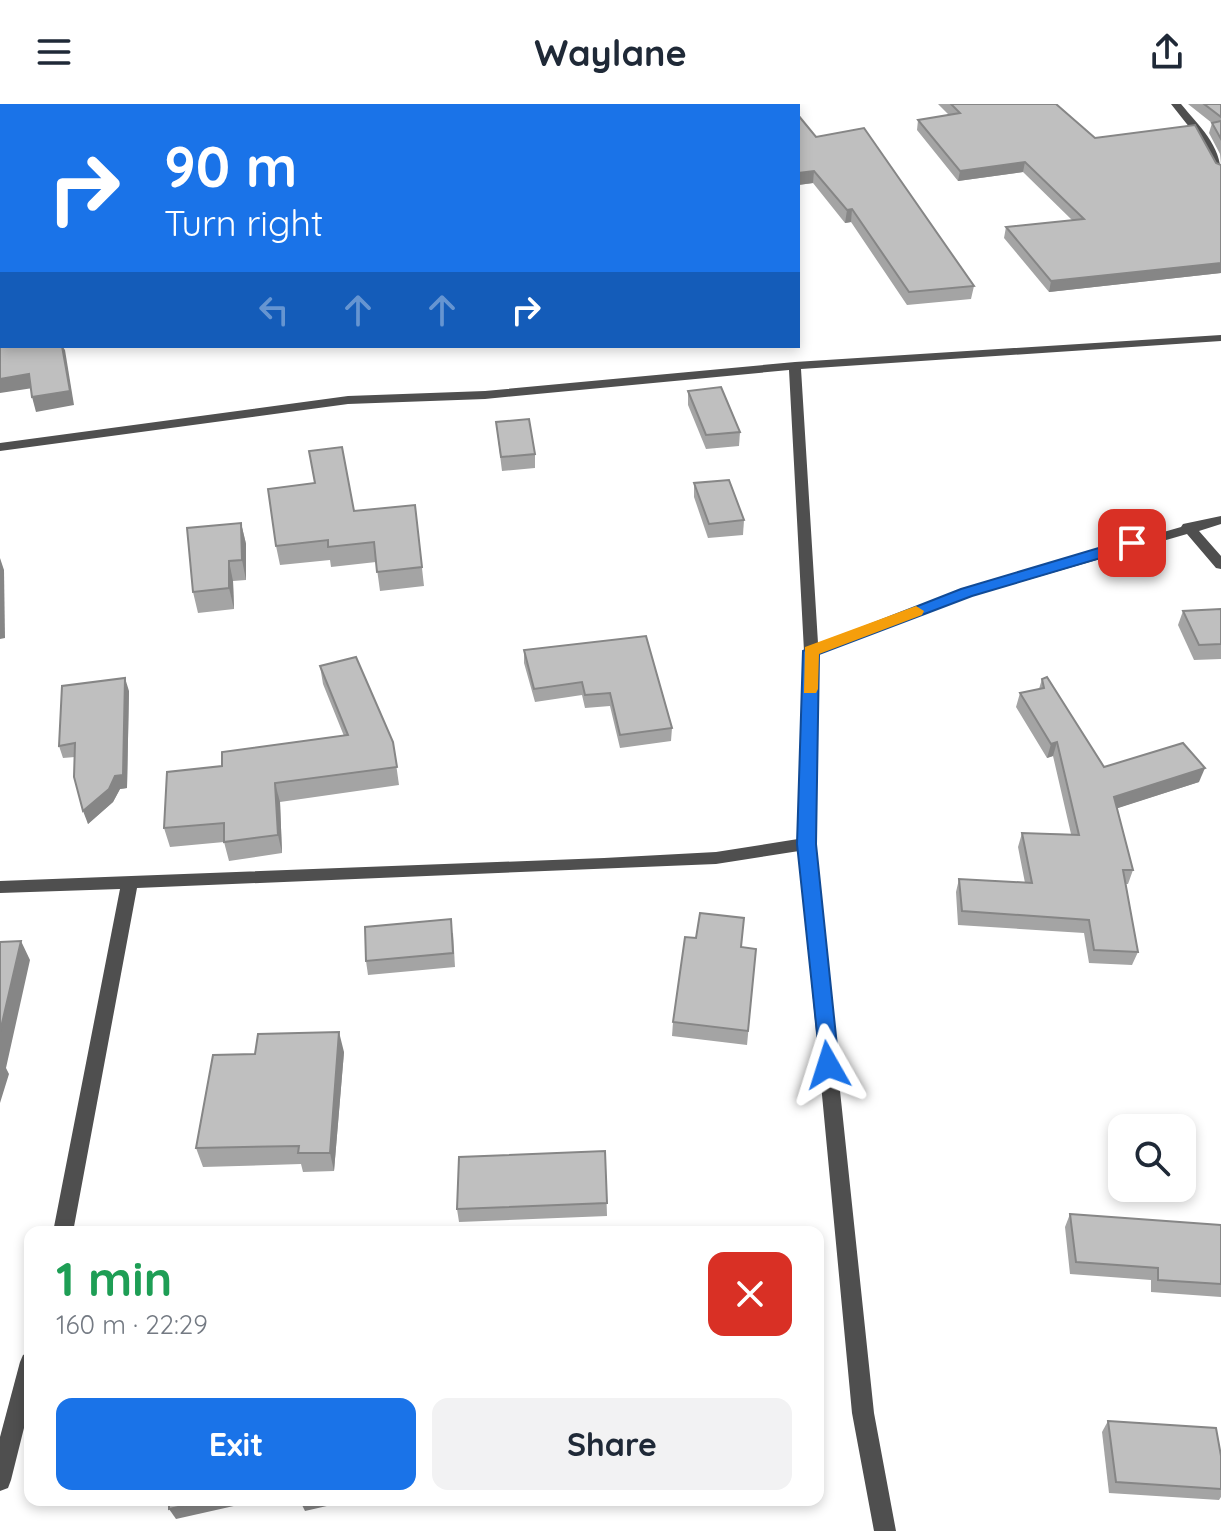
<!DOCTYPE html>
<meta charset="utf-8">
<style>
body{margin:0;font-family:Quicksand,sans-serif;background:#f2f2f3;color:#1f2937;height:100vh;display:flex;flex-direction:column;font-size:30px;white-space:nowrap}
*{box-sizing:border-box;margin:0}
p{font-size:26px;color:#747a83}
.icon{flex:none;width:44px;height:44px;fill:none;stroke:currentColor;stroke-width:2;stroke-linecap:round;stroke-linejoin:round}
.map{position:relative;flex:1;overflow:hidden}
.panel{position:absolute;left:24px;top:1122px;width:800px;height:280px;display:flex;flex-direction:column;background:#fff;border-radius:16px;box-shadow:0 4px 12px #0003}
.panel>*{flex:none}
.guide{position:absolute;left:0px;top:0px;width:800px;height:244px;box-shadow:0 4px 12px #0003;background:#1a73e8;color:#fff;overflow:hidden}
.buttons{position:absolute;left:1108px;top:1010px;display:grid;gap:16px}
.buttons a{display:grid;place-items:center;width:88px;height:88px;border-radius:16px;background:#fff;box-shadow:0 4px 12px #0003;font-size:40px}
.pin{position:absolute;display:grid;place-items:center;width:68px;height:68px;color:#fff;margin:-34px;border-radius:16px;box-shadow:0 4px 12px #0006}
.me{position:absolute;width:88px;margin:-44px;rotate:354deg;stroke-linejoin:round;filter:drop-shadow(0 0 6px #0008)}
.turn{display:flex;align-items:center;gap:28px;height:168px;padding:0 32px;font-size:36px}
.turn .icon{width:104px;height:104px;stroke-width:2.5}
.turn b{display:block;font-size:56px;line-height:68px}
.lanes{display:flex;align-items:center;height:76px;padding:0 32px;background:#0003;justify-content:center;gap:40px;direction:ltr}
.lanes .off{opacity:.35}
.round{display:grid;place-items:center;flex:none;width:84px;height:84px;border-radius:16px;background:#f2f2f3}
.headline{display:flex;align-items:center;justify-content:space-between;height:136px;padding:0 32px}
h1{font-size:48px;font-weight:700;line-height:60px;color:#1e9e55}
.button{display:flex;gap:16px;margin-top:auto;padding:16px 32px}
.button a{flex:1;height:92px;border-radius:16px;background:#1a73e8;color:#fff;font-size:32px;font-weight:700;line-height:92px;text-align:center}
.button a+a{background:#f2f2f3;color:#1f2937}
header{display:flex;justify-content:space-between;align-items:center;height:104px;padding:0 32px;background:#fff;font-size:36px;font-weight:700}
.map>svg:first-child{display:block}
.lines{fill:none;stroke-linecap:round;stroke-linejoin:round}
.minor{fill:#4f4f4f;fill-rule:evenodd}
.wall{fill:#a4a4a4}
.shaded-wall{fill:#868686}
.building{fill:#bfbfbf;stroke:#868686;stroke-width:2}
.route{fill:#1a73e8;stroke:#114b97;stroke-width:2}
.slow{fill:#f59e0b}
</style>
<header><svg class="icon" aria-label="menu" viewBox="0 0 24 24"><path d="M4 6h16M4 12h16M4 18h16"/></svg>Waylane<svg class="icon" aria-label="share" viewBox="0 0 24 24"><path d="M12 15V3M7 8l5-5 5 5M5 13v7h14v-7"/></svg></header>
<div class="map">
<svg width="1221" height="1427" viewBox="0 0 1221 1427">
<rect width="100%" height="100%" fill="#fff"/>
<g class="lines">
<g class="minor">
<polygon points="203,0 213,0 214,2 204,2"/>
<path d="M1171,0H1181C1199,22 1221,41 1221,71L1216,68L1205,43Z"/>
<polygon points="0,79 2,79 0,86"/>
<polygon points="1221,231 1221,237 801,265 818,539 962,486 1181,423 1183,420 1221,412 1221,420 1199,427 1221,452 1221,465 1216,464 1187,430 972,492 818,550 814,740 874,1309 896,1427 874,1427 852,1309 799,747 716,760 137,784 73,1128 53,1128 120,785 0,789 0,777 604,754 716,748 798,735 804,547 789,266 485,295 348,300 0,347 0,339 348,292 485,287 795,258"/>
<polygon points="30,1248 30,1300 11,1376 8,1384 0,1387 0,1333 20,1258 23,1251"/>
</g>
</g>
<g class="wall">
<polygon points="938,0 1056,0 1095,34 1216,59 1221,61 1220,50 1209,29 1212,19 1188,0 1221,0 1221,169 1049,188 1004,134 1006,123 1072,116 1023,68 958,77 917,26 918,16 949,11"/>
<polygon points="798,11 816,33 974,182 971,195 907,201 851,118 845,119 813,79 798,81"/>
<polygon points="688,287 740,328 739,342 706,345 688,301"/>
<polygon points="496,318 535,350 535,364 502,367"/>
<polygon points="694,379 744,416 743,431 708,434 694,393"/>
<polygon points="415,401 424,482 380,487 376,458 331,463 330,456 280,461 276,442 354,407"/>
<polygon points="241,419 246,440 246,476 233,477 234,505 198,509 193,488"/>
<polygon points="1221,505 1221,555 1194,556 1178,521 1183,507"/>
<polygon points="646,532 672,624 671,637 620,644 610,602 585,604 582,591 535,598 524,559 524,546"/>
<polygon points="320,562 393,638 399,681 280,698 282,749 229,757 224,738 170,743 164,724 222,662 344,632 323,580"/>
<polygon points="1042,575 1104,663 1199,678 1117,704 1133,766 1128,780 1126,780 1138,848 1132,861 1089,859 1084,829 958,821 956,788 959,775 1025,779 1018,743 1022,729 1071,730 1053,652 1047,654 1016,603 1020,589 1039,585"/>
<polygon points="129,587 127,684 120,685 113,698 88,720 75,653 63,654 59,642"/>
<polygon points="453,829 455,863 368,871 366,857"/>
<polygon points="741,843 756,845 747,941 672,932 673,918"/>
<polygon points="344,948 334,1067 303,1068 301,1060 203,1063 196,1044"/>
<polygon points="605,1047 607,1112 459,1118 457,1105"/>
<polygon points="1070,1110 1221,1121 1221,1193 1151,1188 1151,1176 1070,1170 1065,1123"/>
<polygon points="1108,1317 1221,1352 1221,1393 1219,1396 1109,1389 1102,1328"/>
</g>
<g class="shaded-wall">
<polygon points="308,0 331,0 332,2 296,2"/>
<polygon points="337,0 381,0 381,2 333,2 333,1"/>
<polygon points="1025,58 1023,68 958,77 960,67"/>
<polygon points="814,67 813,79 798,81 798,69"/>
<polygon points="852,105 851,118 845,119 847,106"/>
<polygon points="1221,159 1221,169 1049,188 1051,177"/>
<polygon points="62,242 65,246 74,301 36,308 32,293"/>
<polygon points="29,270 33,284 0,289 0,275"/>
<polygon points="241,419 246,440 246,476 242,456"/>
<polygon points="0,454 4,466 5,534 0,535"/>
<polygon points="229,457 233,477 234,505 229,484"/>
<polygon points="125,574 129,587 127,684 120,685 113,698 88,720 83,707"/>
<polygon points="1057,638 1053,652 1047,654 1051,640"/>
<polygon points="1205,664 1199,678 1109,707 1114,693"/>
<polygon points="275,679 280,698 282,749 278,731"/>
<polygon points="21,837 30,856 6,964 9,970 0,999 0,928"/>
<polygon points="339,928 344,948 334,1067 330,1049"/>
<polygon points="210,1396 261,1396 176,1415 169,1405"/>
<polygon points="304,1396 353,1396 305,1407 300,1397"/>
</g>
<g class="building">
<polygon points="260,0 308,0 296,2 261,2"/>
<polygon points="951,0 1056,0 1095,34 1195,21 1216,59 1221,61 1221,159 1051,177 1006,123 1084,115 1025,58 960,67 918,16 960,9"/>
<polygon points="1204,0 1221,0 1221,13"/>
<polygon points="798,11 816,33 864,24 974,182 909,188 852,105 847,106 814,67 798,69"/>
<polygon points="1221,17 1221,35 1212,19"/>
<polygon points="0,109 2,109 2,157 0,158"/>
<polygon points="0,238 2,238 2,242 62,242 70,287 32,293 29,270 0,275"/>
<polygon points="721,283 740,328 706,331 688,287"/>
<polygon points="529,315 535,350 501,353 496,318"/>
<polygon points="342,343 354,407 415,401 422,463 377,468 374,438 328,443 328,436 276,442 268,385 315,379 309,347"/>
<polygon points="729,376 744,416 709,420 694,379"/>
<polygon points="241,419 242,456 229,457 229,484 193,488 187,424"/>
<polygon points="1221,505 1221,540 1199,541 1183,507"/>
<polygon points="646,532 672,624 620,631 610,589 585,591 582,578 534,585 524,546"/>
<polygon points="356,553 393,638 397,663 275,679 278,731 224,738 224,719 164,724 167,668 222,662 222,648 348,631 320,562"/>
<polygon points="1047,573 1104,663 1183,639 1205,664 1114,693 1133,766 1123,766 1138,848 1094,846 1089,816 962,807 959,775 1032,779 1022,729 1079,731 1057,638 1051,640 1020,589 1044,584 1042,575"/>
<polygon points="125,574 123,671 115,672 109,685 83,707 74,673 75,639 59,642 62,582"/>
<polygon points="700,809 744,814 741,843 756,845 748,927 673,918 685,833 696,834"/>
<polygon points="451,815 453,849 366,857 365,823"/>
<polygon points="21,837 0,928 0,838"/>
<polygon points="339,928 330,1049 298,1049 299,1042 196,1044 213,951 255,950 258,930"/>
<polygon points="605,1047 607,1099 457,1105 459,1053"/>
<polygon points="1070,1110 1221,1121 1221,1180 1158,1176 1158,1164 1076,1158"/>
<polygon points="1108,1317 1216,1324 1221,1352 1221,1385 1116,1378"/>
<polygon points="169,1396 210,1396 169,1405"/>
</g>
<polygon class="route" points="1132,434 1140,439 1138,443 972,492 819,550 816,740 839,961 828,970 821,967 797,740 803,547 961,485"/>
<polygon class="slow" points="916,502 924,507 922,511 819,550 818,585 816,589 804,589 805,543"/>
</svg>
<div class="buttons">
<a><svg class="icon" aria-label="search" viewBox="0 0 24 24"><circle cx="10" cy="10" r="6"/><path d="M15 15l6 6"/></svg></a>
</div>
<div class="pin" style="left:1132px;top:439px;background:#d93025"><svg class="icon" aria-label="arrive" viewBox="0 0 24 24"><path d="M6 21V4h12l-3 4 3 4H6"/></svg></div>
<svg class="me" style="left:828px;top:961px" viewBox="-20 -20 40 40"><path d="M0-17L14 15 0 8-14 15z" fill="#1a73e8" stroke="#fff" stroke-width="4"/></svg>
<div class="guide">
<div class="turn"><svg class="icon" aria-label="right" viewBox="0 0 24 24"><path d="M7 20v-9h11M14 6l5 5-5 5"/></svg><div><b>90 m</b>Turn right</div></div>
<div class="lanes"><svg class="icon off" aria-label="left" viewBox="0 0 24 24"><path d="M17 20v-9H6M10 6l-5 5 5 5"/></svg><svg class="icon off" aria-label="ahead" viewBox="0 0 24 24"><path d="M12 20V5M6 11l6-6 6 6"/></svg><svg class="icon off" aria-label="ahead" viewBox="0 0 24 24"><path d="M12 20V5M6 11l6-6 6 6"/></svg><svg class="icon" aria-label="right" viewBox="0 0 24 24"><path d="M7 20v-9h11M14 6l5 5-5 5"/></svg></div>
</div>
<section class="panel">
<div class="headline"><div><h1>1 min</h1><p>160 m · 22:29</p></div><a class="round" style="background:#d93025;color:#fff"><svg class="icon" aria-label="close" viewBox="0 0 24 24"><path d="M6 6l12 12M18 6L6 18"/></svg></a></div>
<div class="button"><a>Exit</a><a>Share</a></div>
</section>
</div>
